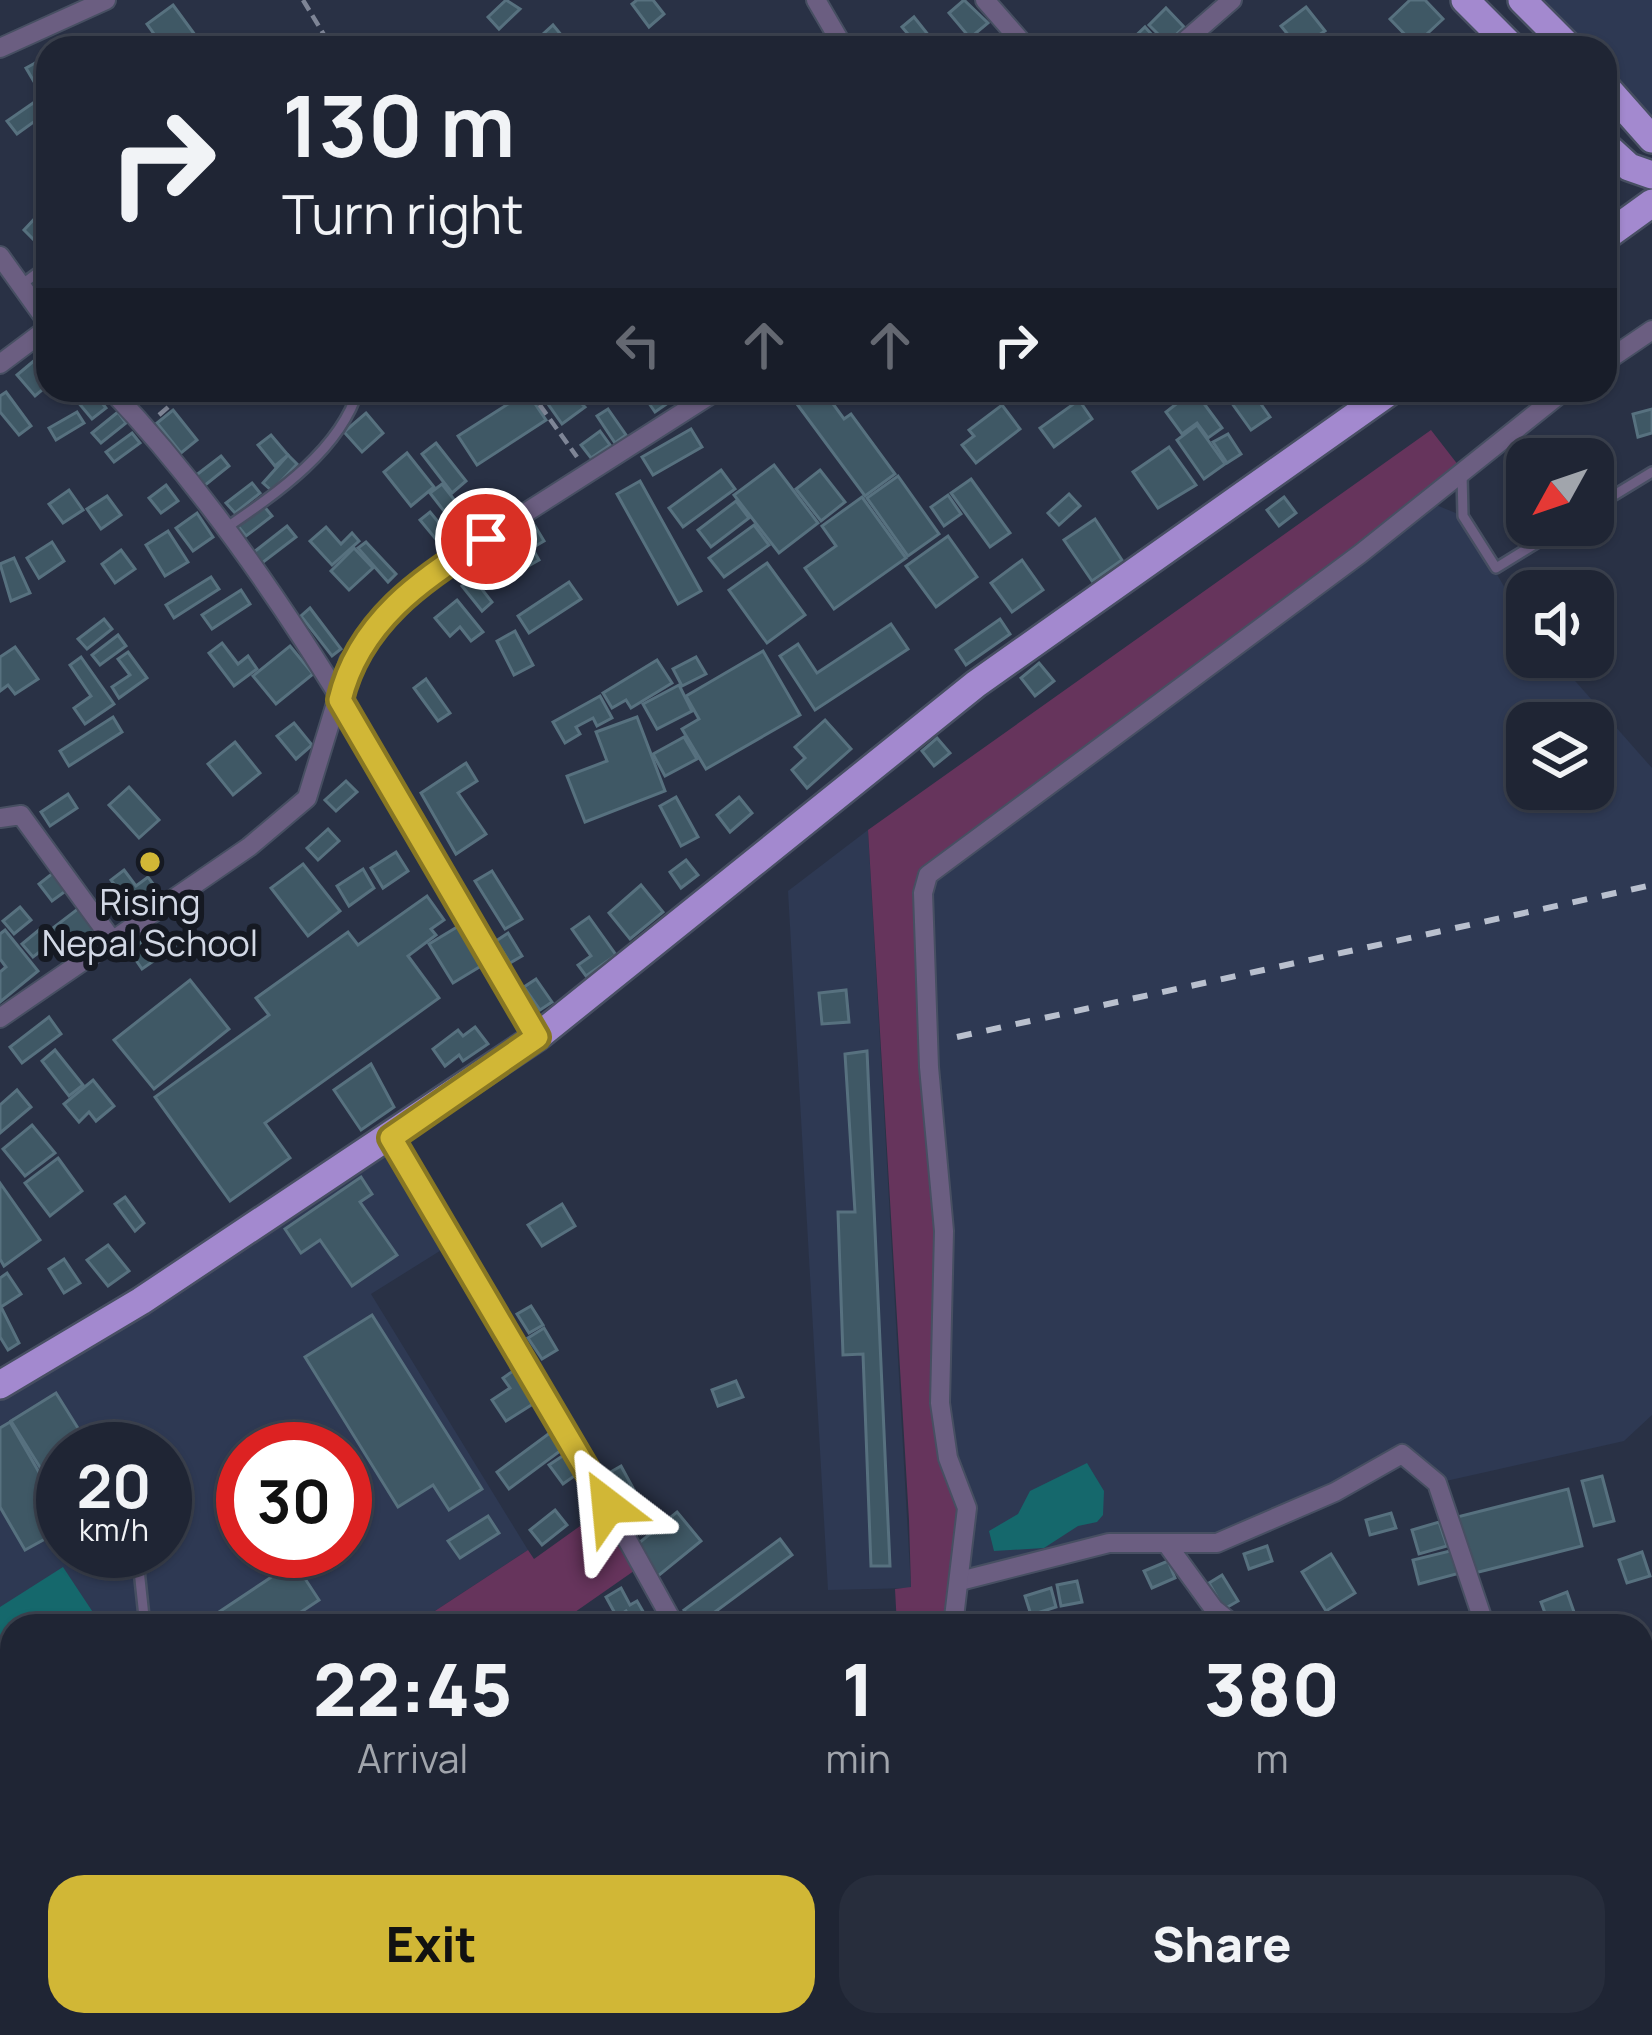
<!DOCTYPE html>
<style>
body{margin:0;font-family:Manrope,sans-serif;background:#272d3c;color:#f1f3f6;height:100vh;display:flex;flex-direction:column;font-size:45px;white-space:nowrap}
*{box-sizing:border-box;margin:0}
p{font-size:39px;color:#a1a5ac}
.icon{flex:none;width:66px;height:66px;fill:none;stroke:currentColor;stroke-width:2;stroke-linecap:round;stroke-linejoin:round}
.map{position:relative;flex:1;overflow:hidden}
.panel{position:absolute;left:0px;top:1614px;width:1653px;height:423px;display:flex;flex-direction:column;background:#1f2534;border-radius:36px 36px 0 0;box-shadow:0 3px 9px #0004,0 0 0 3px #3c424f}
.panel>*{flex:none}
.banner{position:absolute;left:36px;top:36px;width:1581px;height:366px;border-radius:36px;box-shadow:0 3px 9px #0004,0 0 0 3px #3c424f;background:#1f2534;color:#f1f3f6;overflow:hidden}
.needle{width:78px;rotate:230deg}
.fabs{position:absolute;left:1506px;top:438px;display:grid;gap:24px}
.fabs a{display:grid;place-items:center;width:108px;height:108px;border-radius:24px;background:#1f2534;box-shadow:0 3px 9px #0004,0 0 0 3px #3c424f;font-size:60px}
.speed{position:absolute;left:36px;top:1422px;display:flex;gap:24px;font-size:60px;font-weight:700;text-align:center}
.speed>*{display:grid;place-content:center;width:156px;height:156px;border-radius:50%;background:#1f2534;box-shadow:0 3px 9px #0004,0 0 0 3px #3c424f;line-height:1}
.speed small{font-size:30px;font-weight:400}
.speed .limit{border:18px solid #d22;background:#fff;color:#111}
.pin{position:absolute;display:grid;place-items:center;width:102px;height:102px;color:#fff;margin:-51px;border:6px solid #fff;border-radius:50%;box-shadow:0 3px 12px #0007}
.me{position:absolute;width:132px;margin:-66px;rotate:331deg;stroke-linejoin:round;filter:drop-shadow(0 0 9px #0008)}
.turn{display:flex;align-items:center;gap:42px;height:252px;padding:0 48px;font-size:54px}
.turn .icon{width:156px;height:156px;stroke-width:2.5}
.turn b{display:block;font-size:84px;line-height:102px}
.lanes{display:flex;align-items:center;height:114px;padding:0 48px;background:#0003;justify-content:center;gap:60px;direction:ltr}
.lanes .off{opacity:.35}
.eta{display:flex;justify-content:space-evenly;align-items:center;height:204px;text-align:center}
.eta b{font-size:72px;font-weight:800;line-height:84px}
.action{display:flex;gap:24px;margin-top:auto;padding:24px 48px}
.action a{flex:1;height:138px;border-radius:36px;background:#d1b736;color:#111;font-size:48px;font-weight:800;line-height:138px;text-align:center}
.action a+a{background:#272d3c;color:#f1f3f6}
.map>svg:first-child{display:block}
.built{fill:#2e3953;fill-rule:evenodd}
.green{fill:#66345c}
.water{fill:#15686c}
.building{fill:#3f5865;stroke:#57717f;stroke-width:3}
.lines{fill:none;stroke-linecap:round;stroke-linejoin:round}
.service-casing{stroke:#474f62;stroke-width:14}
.minor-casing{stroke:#474f62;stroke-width:22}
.primary-casing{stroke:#474f62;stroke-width:32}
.path{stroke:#7e8596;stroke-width:4.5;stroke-dasharray:12 6;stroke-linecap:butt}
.service{stroke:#6b5e81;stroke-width:9}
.minor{stroke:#6b5e81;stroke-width:18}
.primary{stroke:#a389cf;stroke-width:27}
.rail{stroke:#b9c0ce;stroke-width:6;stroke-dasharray:15 15;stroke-linecap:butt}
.route-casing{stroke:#887723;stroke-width:30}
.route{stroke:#d1b736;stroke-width:21}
.poi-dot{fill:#d1b736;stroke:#151922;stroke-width:4.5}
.labels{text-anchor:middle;stroke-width:12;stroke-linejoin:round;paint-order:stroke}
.poi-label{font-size:36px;fill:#d2d8e5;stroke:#151922}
</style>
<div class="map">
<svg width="1652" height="2035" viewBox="0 0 1652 2035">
<rect width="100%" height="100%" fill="#293145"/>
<g class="built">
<polygon points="1522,0 1652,0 1652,139 1605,86 1605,48 1570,48"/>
<path d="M1424,500L1463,516L1527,626V657H1554L1652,768V1415L1624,1441L1437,1483L1402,1454L1217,1543H1109L960,1581L948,1458L928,875ZM1527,723H1593V789H1527Z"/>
<polygon points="868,830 911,1588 828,1590 788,891"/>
<path d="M385,1140L451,1244L371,1294L528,1550L412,1626H12V2025H405L391,2035H0V1378ZM63,1449H165V1551H63ZM243,1449H345V1551H243Z"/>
</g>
<g class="green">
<polygon points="1431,430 1462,470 928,875 940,1403 967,1508 953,1626 897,1626 895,1589 911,1587 909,1520 868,830"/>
<polygon points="608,1506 641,1566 555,1626 412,1626 528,1550 534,1559"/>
<polygon points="585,2025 984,2025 985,2035 593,2035"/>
</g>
<g class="water">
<polygon points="1087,1463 1104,1491 1103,1515 1097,1522 1078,1526 1044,1548 994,1551 989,1531 1018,1514 1030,1491"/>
<polygon points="63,1567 102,1626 12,1626 12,1714 0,1721 0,1607"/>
</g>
<g class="building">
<polygon points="506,0 520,9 499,29 488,17"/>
<polygon points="637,0 653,0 664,14 649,27 632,4"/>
<polygon points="964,0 988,23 970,38 949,13"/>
<polygon points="1410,0 1425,0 1443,19 1415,45 1390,19"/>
<polygon points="173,5 198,39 186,48 164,48 147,24"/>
<polygon points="1306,7 1325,31 1299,48 1281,26"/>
<polygon points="1166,8 1184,27 1167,43 1149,25"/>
<polygon points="914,17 930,37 919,47 902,27"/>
<polygon points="553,25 563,37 551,48 534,48 531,45"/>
<polygon points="1145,27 1163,47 1127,48 1125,46"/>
<polygon points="48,56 48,79 36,85 26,68"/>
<polygon points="33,103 42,116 17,134 7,121"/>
<polygon points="37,216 48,226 38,244 24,230"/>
<polygon points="48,349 48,385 35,396 17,375"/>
<polygon points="92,390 106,408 92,419 77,401"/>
<polygon points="568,390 585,407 562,424 548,404"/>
<polygon points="653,390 670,390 675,398 655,412 644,396"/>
<polygon points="807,390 823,390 844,419 851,414 895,474 865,496 794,400"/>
<polygon points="1194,390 1222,428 1208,438 1197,423 1182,434 1166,412"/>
<polygon points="1251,390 1270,417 1251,430 1231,402"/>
<polygon points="6,392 31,426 19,435 0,412 0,396"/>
<polygon points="527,392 546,420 477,465 458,436"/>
<polygon points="1079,400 1092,419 1054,447 1040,428"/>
<polygon points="1002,405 1020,429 976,463 962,445 974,436 969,430"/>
<polygon points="608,409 626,435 615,443 597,416"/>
<polygon points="1652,409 1652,433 1638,437 1633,414"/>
<polygon points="173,410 197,440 181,453 157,423"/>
<polygon points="77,412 84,423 56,440 49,428"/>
<polygon points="118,412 126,423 101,443 92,433"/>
<polygon points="366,413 383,433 362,452 344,432"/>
<polygon points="1197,425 1225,464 1204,479 1177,440"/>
<polygon points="691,429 702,447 653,475 642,457"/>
<polygon points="600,431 610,445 591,458 581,445"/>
<polygon points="132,433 140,443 114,462 106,452"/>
<polygon points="1228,434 1241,454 1227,463 1213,442"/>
<polygon points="271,435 288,455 275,466 258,445"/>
<polygon points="436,443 466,481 452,493 422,454"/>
<polygon points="1169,447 1196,485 1158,508 1133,472"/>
<polygon points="407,453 434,487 411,506 384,472"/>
<polygon points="288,455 297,464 272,491 263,483"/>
<polygon points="221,456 229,466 204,486 195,476"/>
<polygon points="774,465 818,523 779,553 734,495"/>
<polygon points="721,470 735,489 683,527 669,508"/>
<polygon points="820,470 845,502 821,521 796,489"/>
<polygon points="898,476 939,534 908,556 867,498"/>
<polygon points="971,479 1010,533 990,547 951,493"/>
<polygon points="640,481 701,591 678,604 617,494"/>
<polygon points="252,483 260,493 235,513 226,503"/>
<polygon points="442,484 473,524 461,533 430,493"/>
<polygon points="166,485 178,501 161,513 149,498"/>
<polygon points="69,490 83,510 63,523 49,504"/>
<polygon points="488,490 499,506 479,519 469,502"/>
<polygon points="1069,494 1080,506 1059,525 1048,513"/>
<polygon points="948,495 961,514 944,526 931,507"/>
<polygon points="107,496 121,515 101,529 87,509"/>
<polygon points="862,497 906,558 834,609 805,568 836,546 822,526"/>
<polygon points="1284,497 1296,513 1279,526 1267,510"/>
<polygon points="736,501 749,518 711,547 698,530"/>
<polygon points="263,505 272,516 246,536 238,526"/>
<polygon points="430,512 449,535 439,543 420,520"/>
<polygon points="197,513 213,537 193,551 176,528"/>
<polygon points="1095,519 1122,560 1092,581 1064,540"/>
<polygon points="754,525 769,545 724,577 709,558"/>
<polygon points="287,526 296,537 262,563 254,552"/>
<polygon points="535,526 544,541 532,548 539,560 523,569 516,558 484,576 475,562"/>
<polygon points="326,527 341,544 352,533 359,541 332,565 310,541"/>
<polygon points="168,531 188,562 165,576 146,545"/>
<polygon points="948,536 977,577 936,607 906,566"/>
<polygon points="52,542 64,561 39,578 27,558"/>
<polygon points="366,542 396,574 388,582 358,548"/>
<polygon points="354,548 373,568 349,590 331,571"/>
<polygon points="121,550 135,569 115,583 102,564"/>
<polygon points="14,558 30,593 11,601 0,564"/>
<polygon points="1022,560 1043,590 1012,612 991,583"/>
<polygon points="767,563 805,615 767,643 729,590"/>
<polygon points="211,577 219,589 174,618 166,605"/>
<polygon points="473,578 492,602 482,611 462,586"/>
<polygon points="569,582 581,599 529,633 518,616"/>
<polygon points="241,590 250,604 212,629 202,615"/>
<polygon points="457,600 483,632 471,641 460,627 450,636 435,618"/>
<polygon points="310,608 341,649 332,656 301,616"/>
<polygon points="104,619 112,629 87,649 78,639"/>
<polygon points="1000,619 1010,634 966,665 956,650"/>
<polygon points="891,624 908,649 815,710 780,656 798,644 817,673"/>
<polygon points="515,631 533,665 514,675 497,641"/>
<polygon points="118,635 126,646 100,665 92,655"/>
<polygon points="222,643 238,664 248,656 257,669 234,686 209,653"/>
<polygon points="290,646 313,674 276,704 253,676"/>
<polygon points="15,647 38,679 15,694 8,685 0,691 0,657"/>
<polygon points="763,651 800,715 706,769 682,729 699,719 686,696"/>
<polygon points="128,652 147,678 119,698 112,687 130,675 118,659"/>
<polygon points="81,657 114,704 85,724 74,708 91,696 70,665"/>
<polygon points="696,657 706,674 682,686 673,669"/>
<polygon points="657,660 672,683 631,708 626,700 612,708 603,693"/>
<polygon points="1039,663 1054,681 1035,696 1021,678"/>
<polygon points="426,679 450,713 438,721 414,688"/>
<polygon points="679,685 692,711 657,729 643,704"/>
<polygon points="600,696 612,718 597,726 593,718 576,727 580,734 565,743 553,722"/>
<polygon points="113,717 122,732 69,766 60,751"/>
<polygon points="637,717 665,791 585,822 567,776 607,761 596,732"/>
<polygon points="825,720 851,749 807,788 792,770 805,758 795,747"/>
<polygon points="294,723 312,745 296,759 277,736"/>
<polygon points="684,737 697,759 665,776 653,754"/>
<polygon points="937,738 950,753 934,766 922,751"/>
<polygon points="235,742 260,773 233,795 208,764"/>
<polygon points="466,763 477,781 458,793 486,834 456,854 421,793"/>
<polygon points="346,781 357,792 336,811 325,800"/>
<polygon points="129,787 159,820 139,838 109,805"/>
<polygon points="68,794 77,808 50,826 41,812"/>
<polygon points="676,797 698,837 681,846 660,806"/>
<polygon points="739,797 752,813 730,832 717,815"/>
<polygon points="328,829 339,841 318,860 307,848"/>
<polygon points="396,852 408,871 383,888 371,868"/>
<polygon points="686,860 698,875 681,888 670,872"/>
<polygon points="303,864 340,911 308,936 271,888"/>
<polygon points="363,869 374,888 349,906 337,886"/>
<polygon points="124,870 136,886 148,877 156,888 131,906 111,880"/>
<polygon points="492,871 522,919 505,929 475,881"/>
<polygon points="53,873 67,890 52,901 39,884"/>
<polygon points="641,885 663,912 630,939 609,913"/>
<polygon points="427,896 444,920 431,929 436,935 408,956 439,998 265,1123 290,1158 230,1201 155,1097 269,1015 256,998 348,932 358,945"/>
<polygon points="20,907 31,920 14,934 3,921"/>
<polygon points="79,908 96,931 66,954 49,931"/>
<polygon points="589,917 616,955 586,976 578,965 591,956 572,929"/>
<polygon points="462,924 486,963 453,983 429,944"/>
<polygon points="163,928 175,946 142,969 129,950"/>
<polygon points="5,930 38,971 0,1002 0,972 6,967 0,959 0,934"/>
<polygon points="39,930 50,944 33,957 22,944"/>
<polygon points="508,933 522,956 510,963 496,941"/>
<polygon points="536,979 552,1002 540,1010 524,987"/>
<polygon points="190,980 229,1029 154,1089 114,1040"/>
<polygon points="846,990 849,1022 822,1024 819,993"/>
<polygon points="49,1017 61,1034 22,1063 10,1047"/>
<polygon points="475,1027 488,1044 463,1061 459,1055 445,1066 433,1049 458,1030 463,1036"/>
<polygon points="55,1050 83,1085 69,1096 42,1061"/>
<polygon points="867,1051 890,1566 871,1566 863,1354 843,1355 838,1212 855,1212 845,1054"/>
<polygon points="371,1064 394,1107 361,1130 334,1090"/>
<polygon points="93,1080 114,1106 96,1121 89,1112 79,1122 64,1104"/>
<polygon points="17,1090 31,1107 0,1133 0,1105"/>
<polygon points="32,1125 55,1153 25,1176 3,1149"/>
<polygon points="58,1158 82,1191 50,1216 25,1183"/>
<polygon points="361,1177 372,1194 360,1202 397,1255 352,1286 320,1240 301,1253 285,1229"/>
<polygon points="0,1183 40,1240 4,1266 0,1259"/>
<polygon points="125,1197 144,1223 135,1231 115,1204"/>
<polygon points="562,1204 575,1226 542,1246 528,1225"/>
<polygon points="108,1245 129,1271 108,1286 87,1260"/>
<polygon points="64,1259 80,1283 64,1293 49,1269"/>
<polygon points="7,1273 21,1294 1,1307 19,1343 8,1350 0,1337 0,1278"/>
<polygon points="531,1306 543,1325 529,1333 517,1314"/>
<polygon points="372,1315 482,1489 449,1510 433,1485 398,1507 305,1357"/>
<polygon points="544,1328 557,1350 542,1359 528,1338"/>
<polygon points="516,1369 533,1404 506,1421 492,1400 510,1388 503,1378"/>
<polygon points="736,1381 743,1397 718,1406 712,1390"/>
<polygon points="56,1393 91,1449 63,1449 63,1504 11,1421"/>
<polygon points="10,1422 63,1514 63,1529 25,1550 0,1507 0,1428"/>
<polygon points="551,1432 564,1448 509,1489 497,1472"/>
<polygon points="567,1453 580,1472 563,1484 549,1465"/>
<polygon points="621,1466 634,1490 619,1498 607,1474"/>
<polygon points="1602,1476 1614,1521 1594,1526 1582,1481"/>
<polygon points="1568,1489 1582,1546 1471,1574 1457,1517"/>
<polygon points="555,1510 567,1525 542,1545 530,1530"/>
<polygon points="677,1512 701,1541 658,1576 634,1547"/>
<polygon points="1391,1513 1396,1528 1370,1535 1366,1520"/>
<polygon points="488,1516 499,1533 460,1558 448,1541"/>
<polygon points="1439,1522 1447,1546 1419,1554 1412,1530"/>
<polygon points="780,1539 792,1555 696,1626 684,1610"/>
<polygon points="1267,1546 1272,1561 1249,1569 1244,1554"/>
<polygon points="1454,1550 1460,1573 1419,1584 1413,1560"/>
<polygon points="1642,1552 1650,1576 1627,1583 1619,1560"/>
<polygon points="1331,1554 1355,1593 1326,1611 1302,1572"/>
<polygon points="1168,1561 1175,1578 1152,1588 1144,1571"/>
<polygon points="294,1562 319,1600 280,1626 219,1626 213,1616"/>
<polygon points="1222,1575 1238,1601 1224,1609 1209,1583"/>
<polygon points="1077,1581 1082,1602 1061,1606 1057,1585"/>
<polygon points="621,1588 630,1605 637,1601 645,1615 632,1622 626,1611 617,1617 606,1597"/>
<polygon points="1051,1588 1056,1607 1031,1615 1025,1596"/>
<polygon points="1567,1592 1574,1612 1548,1621 1541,1602"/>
<polygon points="12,1877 12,2025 234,2025 218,2035 0,2035 0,1885"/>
<polygon points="289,2025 336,2025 322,2035 296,2035"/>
</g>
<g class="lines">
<defs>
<g id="service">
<polyline points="21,285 48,265"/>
<polyline points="1462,474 1463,516 1496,568 1566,525"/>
<polyline points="1593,508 1652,472"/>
<path d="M223,530C274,495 340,451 358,390"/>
<polyline points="108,1449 104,1440 110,1433"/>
<polyline points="137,1551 145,1626"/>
<polyline points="0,1744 12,1737"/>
</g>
<g id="minor">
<polyline points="816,0 844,48"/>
<polyline points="985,0 1027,48"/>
<polyline points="0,48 106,0"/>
<polyline points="1177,48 1232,0"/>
<polyline points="0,256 48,323"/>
<polyline points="1605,362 1652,330"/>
<polyline points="0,364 48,328"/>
<path d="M111,390C286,575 409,818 537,1037"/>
<polyline points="0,818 21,815 112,940"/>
<polyline points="0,1018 249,847 307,798 349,661 417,582 718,390"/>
<polyline points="391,1139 557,1413 675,1626"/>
<polyline points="1166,1543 1214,1609 1235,1626"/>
<polyline points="960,1581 1109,1543 1217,1543 1335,1492 1402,1454 1437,1483 1485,1626"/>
<polyline points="953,1626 967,1508 948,1458 940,1403 944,1231 929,1067 923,893 928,875 1360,554 1565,390"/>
<polyline points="1641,1698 1652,1688"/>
<polyline points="824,2025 826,2035"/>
<polyline points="984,2025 985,2035"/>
<polyline points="1255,2035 1266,2025"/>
</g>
<g id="primary">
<polyline points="1465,0 1513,48"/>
<polyline points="1522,0 1570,48"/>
<polyline points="1605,86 1652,139"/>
<polyline points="1605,145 1629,167 1652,175"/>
<polyline points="1605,237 1652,203"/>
<polyline points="0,1385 141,1301 537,1037 976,684 1392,390"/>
</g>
</defs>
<use href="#service" class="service-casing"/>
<use href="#minor" class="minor-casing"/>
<use href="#primary" class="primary-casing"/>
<g class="path">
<polyline points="303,0 332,48"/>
<polyline points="529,390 577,457"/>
<polyline points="159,415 188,390"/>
<polyline points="441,2035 444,2025"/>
</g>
<use href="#service" class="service"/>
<use href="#minor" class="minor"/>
<use href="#primary" class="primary"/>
<polyline class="rail" points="957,1037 1652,885"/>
</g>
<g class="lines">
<defs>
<path id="route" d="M486,539C422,578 358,623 340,700L537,1037L391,1138L608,1506"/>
</defs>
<use href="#route" class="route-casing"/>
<use href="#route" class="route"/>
</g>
<circle class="poi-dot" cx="150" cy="862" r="12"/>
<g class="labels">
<g class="poi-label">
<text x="150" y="915">Rising<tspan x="150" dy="41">Nepal School</tspan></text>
</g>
</g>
</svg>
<div class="fabs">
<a><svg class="needle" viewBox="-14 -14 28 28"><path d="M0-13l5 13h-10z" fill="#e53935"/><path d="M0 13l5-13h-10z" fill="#a1a5ac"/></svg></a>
<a><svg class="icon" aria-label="sound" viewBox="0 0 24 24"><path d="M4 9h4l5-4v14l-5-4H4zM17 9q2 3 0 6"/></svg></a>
<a><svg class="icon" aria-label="layers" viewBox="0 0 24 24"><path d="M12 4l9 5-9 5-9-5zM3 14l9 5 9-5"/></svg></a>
</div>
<div class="speed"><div>20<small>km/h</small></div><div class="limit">30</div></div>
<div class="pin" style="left:486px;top:539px;background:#d93025"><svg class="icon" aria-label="arrive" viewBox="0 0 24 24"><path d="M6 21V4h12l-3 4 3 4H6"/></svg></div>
<svg class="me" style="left:608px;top:1506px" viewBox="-20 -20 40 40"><path d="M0-17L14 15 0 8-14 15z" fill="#d1b736" stroke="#fff" stroke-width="4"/></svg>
<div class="banner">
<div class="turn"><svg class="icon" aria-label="right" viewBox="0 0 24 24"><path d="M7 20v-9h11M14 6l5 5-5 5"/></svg><div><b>130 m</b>Turn right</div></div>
<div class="lanes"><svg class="icon off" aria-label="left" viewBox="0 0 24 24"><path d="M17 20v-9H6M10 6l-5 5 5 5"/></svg><svg class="icon off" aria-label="ahead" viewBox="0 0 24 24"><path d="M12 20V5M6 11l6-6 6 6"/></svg><svg class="icon off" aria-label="ahead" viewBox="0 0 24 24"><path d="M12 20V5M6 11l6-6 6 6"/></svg><svg class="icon" aria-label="right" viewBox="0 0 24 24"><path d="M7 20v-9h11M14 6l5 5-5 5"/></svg></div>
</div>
<section class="panel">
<div class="eta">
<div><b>22:45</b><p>Arrival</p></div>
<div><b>1</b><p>min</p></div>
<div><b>380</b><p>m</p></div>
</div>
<div class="action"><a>Exit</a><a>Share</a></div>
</section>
</div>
